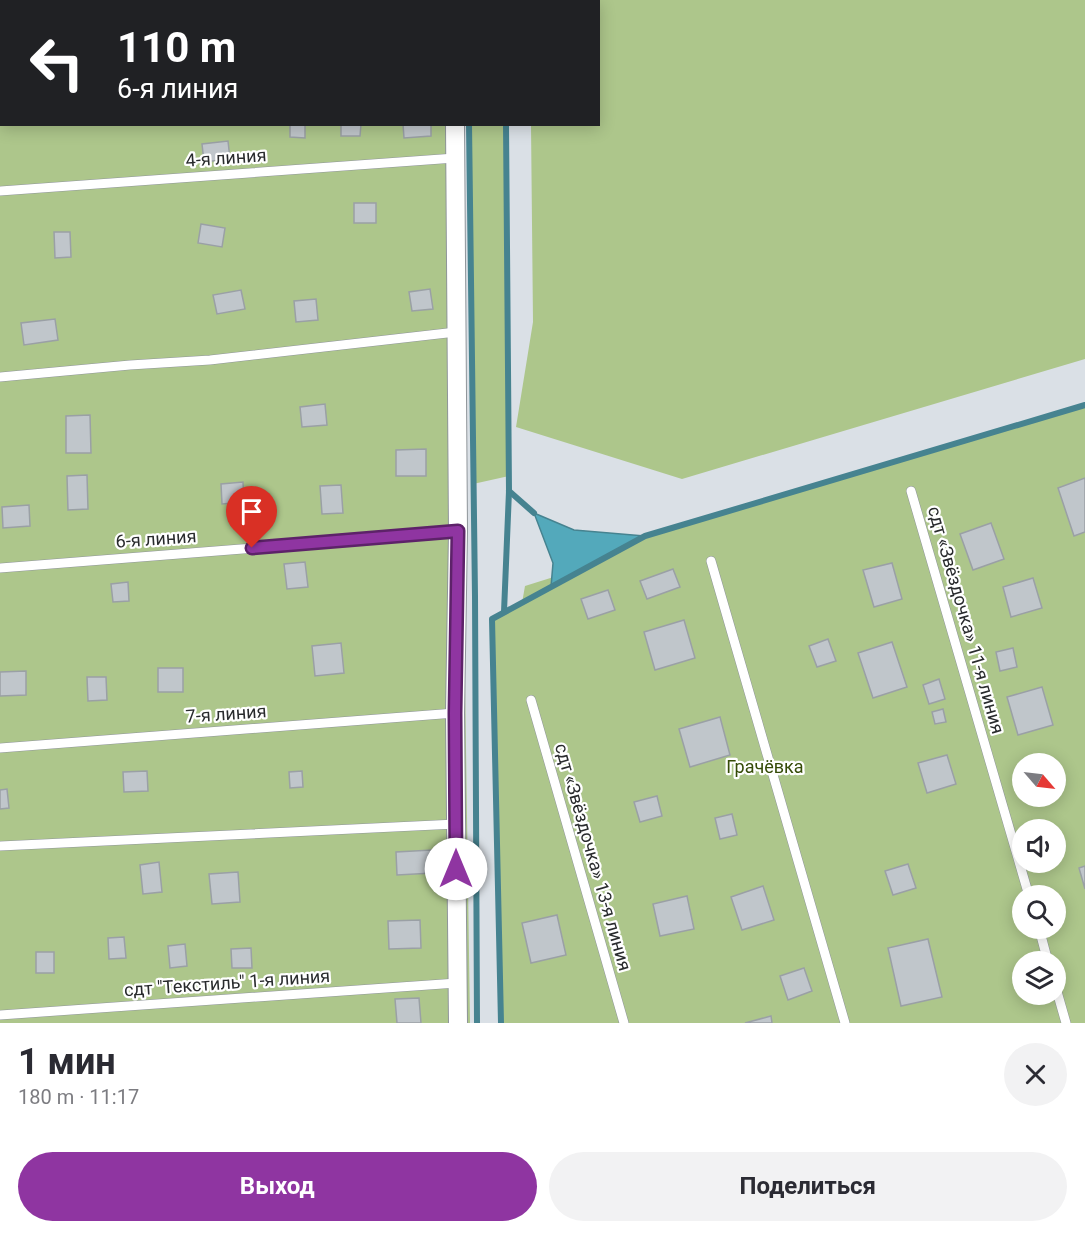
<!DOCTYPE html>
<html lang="ru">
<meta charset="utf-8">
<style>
body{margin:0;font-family:Roboto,sans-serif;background:#f2f2f3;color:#2b2b33;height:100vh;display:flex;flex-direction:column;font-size:22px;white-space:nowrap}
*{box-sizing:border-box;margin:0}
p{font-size:20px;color:#7c7c81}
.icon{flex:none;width:33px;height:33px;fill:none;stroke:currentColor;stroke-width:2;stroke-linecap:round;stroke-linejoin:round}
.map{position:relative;height:1023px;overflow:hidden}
.panel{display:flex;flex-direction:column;background:#fff;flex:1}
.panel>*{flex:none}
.banner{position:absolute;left:0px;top:0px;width:600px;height:126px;box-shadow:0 3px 15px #0003;background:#202124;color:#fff;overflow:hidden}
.needle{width:39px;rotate:118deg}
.fabs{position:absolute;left:1012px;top:753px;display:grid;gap:12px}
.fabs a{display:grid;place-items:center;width:54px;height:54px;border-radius:50%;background:#fff;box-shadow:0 3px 15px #0003;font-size:30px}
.pin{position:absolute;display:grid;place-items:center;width:51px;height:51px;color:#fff;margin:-62px -26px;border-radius:50% 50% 50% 0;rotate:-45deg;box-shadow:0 0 6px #0007}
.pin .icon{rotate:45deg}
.me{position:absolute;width:66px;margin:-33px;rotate:0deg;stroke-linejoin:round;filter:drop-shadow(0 0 4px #0008)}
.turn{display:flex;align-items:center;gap:21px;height:126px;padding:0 18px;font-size:27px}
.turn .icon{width:78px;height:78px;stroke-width:2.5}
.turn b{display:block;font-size:42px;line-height:51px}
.round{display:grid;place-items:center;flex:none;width:63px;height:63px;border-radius:32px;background:#f2f2f3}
.overview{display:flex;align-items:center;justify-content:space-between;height:102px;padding:0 18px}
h1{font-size:36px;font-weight:700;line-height:45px}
.button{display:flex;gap:12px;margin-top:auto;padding:12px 18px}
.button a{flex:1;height:69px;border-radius:36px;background:#8f35a1;color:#fff;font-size:24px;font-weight:700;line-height:69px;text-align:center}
.button a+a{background:#f2f2f3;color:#2b2b33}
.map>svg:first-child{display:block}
.green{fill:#adc68b;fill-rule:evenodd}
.water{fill:#53a9bb;stroke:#468390;stroke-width:1.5}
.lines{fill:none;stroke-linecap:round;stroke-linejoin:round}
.stream{stroke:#468390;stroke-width:6}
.building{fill:#c0c6cb;stroke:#9aa0a5;stroke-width:1.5}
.service-casing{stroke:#8f959a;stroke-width:10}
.minor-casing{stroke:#8f959a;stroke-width:20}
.service{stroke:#fff;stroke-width:9}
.minor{stroke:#fff;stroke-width:18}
.route-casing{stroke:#5d2269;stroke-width:15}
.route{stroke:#8f35a1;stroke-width:10}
.labels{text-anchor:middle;stroke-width:4.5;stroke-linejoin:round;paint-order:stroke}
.street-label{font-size:18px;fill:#292b2d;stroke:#fff}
.park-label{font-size:18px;fill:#354b07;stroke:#fff}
</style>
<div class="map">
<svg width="1085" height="1023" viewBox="0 0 1085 1023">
<rect width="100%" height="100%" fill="#dae0e6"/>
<g class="green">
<polygon points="0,0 455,0 2,2 2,124 457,125 470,1023 0,1023"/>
<polygon points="529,0 1085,0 1085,359 682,479 516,427 533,322 531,125 598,124 598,2"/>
<polygon points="469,125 506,125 509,476 473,484"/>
<path d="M1085,405V1023H501L492,619L522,603L525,586L595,564L645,536ZM1023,764H1056V796H1023ZM1023,830H1056V862H1023ZM1023,896H1056V928H1023ZM1023,962H1056V994H1023Z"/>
</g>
<polygon class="water" points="534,513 574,530 645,536 551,587 553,563"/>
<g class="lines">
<g class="stream">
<polyline points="468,0 468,2"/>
<polyline points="505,0 505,2"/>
<polyline points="469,124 475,596 477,1023"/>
<polyline points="509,491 534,513"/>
<polyline points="504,612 509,491 506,124"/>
<polyline points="501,1023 492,619 645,536 1085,405"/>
</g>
</g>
<g class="building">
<polygon points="290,124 305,124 305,138 290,137"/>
<polygon points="341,124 361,124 360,136 341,136"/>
<polygon points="403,124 431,124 431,136 404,138"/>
<polygon points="228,141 230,159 204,162 202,144"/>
<rect x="354" y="203" width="22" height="20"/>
<polygon points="201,224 225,228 222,247 198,243"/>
<polygon points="54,232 70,232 71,257 55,258"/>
<polygon points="430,289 433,309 412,311 409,292"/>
<polygon points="241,290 245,309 217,314 213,295"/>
<polygon points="316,299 318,320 296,322 294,301"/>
<polygon points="55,319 58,340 24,345 21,323"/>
<polygon points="325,404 327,425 302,427 300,407"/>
<polygon points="90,415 91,453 66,453 66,416"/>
<polygon points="426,449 426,476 396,476 396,450"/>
<polygon points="87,475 88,509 68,510 67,476"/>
<polygon points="1085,478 1085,532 1074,536 1058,488"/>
<polygon points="243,482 244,502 222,504 221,484"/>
<polygon points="341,485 343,513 322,514 320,486"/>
<polygon points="29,505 30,526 3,528 2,507"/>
<polygon points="991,523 1004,559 973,570 960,534"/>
<polygon points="305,562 308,587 287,589 284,564"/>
<polygon points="892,563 902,599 874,607 863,570"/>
<polygon points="673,569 680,587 647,599 640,581"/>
<polygon points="1033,578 1042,608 1011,617 1003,587"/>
<polygon points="128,582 129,601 113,602 111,584"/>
<polygon points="608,590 615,610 588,619 581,599"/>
<polygon points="684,620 695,658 655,670 644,632"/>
<polygon points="828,639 836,661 817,667 809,646"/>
<polygon points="892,642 907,687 873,698 858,653"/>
<polygon points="341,643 344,673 315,676 312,646"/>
<polygon points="1013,648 1017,667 1000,671 996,652"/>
<rect x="158" y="668" width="25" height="24"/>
<polygon points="26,671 26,695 0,696 0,672"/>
<polygon points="87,677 106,677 107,700 88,701"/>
<polygon points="939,679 945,699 929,704 923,685"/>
<polygon points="1042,687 1053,725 1018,735 1007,697"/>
<polygon points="943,709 946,722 935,724 932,712"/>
<polygon points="720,717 730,755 690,767 679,729"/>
<polygon points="947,755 956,784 927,793 918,763"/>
<polygon points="147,771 148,791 124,792 123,772"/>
<polygon points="302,771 303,787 290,788 289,772"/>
<polygon points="7,789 9,808 0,809 0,790"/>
<polygon points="657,796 662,816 640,822 634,802"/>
<polygon points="732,814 737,835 720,839 715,818"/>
<polygon points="432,850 433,873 397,875 396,852"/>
<polygon points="159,862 162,892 143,894 140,865"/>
<polygon points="908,864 916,888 893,895 885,871"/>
<polygon points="1085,866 1085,889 1079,868"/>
<polygon points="238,872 240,902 212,904 209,874"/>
<polygon points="763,886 774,920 742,930 731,897"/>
<polygon points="687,896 694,929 660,936 653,904"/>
<polygon points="557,915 566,955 531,963 522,923"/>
<polygon points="420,920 421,948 389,949 388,921"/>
<polygon points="124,937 126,958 109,959 108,938"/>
<polygon points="928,939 942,997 901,1006 888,948"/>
<polygon points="185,944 187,966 170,968 168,946"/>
<polygon points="251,948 252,968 232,968 231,949"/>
<rect x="36" y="952" width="18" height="21"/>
<polygon points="804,968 812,991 788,1000 780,976"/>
<polygon points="419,998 421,1023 397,1023 395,999"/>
<polygon points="771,1016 772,1023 745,1023"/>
</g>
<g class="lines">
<defs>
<g id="service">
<polyline points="154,2 173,0"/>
<polyline points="0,14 2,13"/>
<polyline points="0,191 455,158"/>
<polyline points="0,377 130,365 210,360 456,332"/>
<polyline points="911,491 1029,896"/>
<polyline points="711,561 845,1023"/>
<polyline points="0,568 458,532"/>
<polyline points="531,700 624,1023"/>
<polyline points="0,748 455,713"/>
<polyline points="0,846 456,824"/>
<polyline points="1039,928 1048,962"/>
<polyline points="1056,988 1066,1023"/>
<polyline points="0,1015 457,983"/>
</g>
<g id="minor">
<polyline points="454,0 454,2"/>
<polyline points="455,124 458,532 455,713 458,1023"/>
</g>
</defs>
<use href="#service" class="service-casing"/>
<use href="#minor" class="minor-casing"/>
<use href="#service" class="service"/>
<use href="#minor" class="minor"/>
</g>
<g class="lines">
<defs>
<polyline id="route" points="252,548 458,531 455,713 456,869"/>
</defs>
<use href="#route" class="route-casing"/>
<use href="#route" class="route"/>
</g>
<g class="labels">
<g class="street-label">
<text transform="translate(226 158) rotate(-4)" y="6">4-я линия</text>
<text transform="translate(156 539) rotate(-4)" y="6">6-я линия</text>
<text transform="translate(966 620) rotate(74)" y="6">сдт «Звёздочка» 11-я линия</text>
<text transform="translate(226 714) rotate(-4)" y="6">7-я линия</text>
<text transform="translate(593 857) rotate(74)" y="6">сдт «Звёздочка» 13-я линия</text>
<text transform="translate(227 983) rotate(-4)" y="6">сдт "Текстиль" 1-я линия</text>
</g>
<g class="park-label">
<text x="765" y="773">Грачёвка</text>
</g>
</g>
</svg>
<div class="fabs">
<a><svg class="needle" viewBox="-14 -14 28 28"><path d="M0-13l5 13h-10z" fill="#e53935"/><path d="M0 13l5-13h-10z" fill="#7c7c81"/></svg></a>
<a><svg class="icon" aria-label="sound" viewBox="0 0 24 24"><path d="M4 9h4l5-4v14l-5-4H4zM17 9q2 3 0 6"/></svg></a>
<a><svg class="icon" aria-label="search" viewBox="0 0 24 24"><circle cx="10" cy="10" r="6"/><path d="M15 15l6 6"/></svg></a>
<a><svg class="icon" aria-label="layers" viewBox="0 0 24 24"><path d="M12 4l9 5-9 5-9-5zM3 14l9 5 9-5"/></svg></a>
</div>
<div class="pin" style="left:252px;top:548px;background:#d93025"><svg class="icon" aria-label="arrive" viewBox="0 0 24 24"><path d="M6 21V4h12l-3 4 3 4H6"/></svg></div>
<svg class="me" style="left:456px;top:869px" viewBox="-20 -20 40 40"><circle r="19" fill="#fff"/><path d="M0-13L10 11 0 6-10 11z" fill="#8f35a1"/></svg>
<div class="banner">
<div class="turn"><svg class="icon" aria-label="left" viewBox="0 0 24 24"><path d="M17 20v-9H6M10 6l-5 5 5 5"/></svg><div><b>110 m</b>6-я линия</div></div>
</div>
</div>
<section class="panel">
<div class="overview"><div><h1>1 мин</h1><p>180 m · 11:17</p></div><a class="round"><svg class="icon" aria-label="close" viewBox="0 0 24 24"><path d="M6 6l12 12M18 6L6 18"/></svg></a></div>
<div class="button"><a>Выход</a><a>Поделиться</a></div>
</section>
